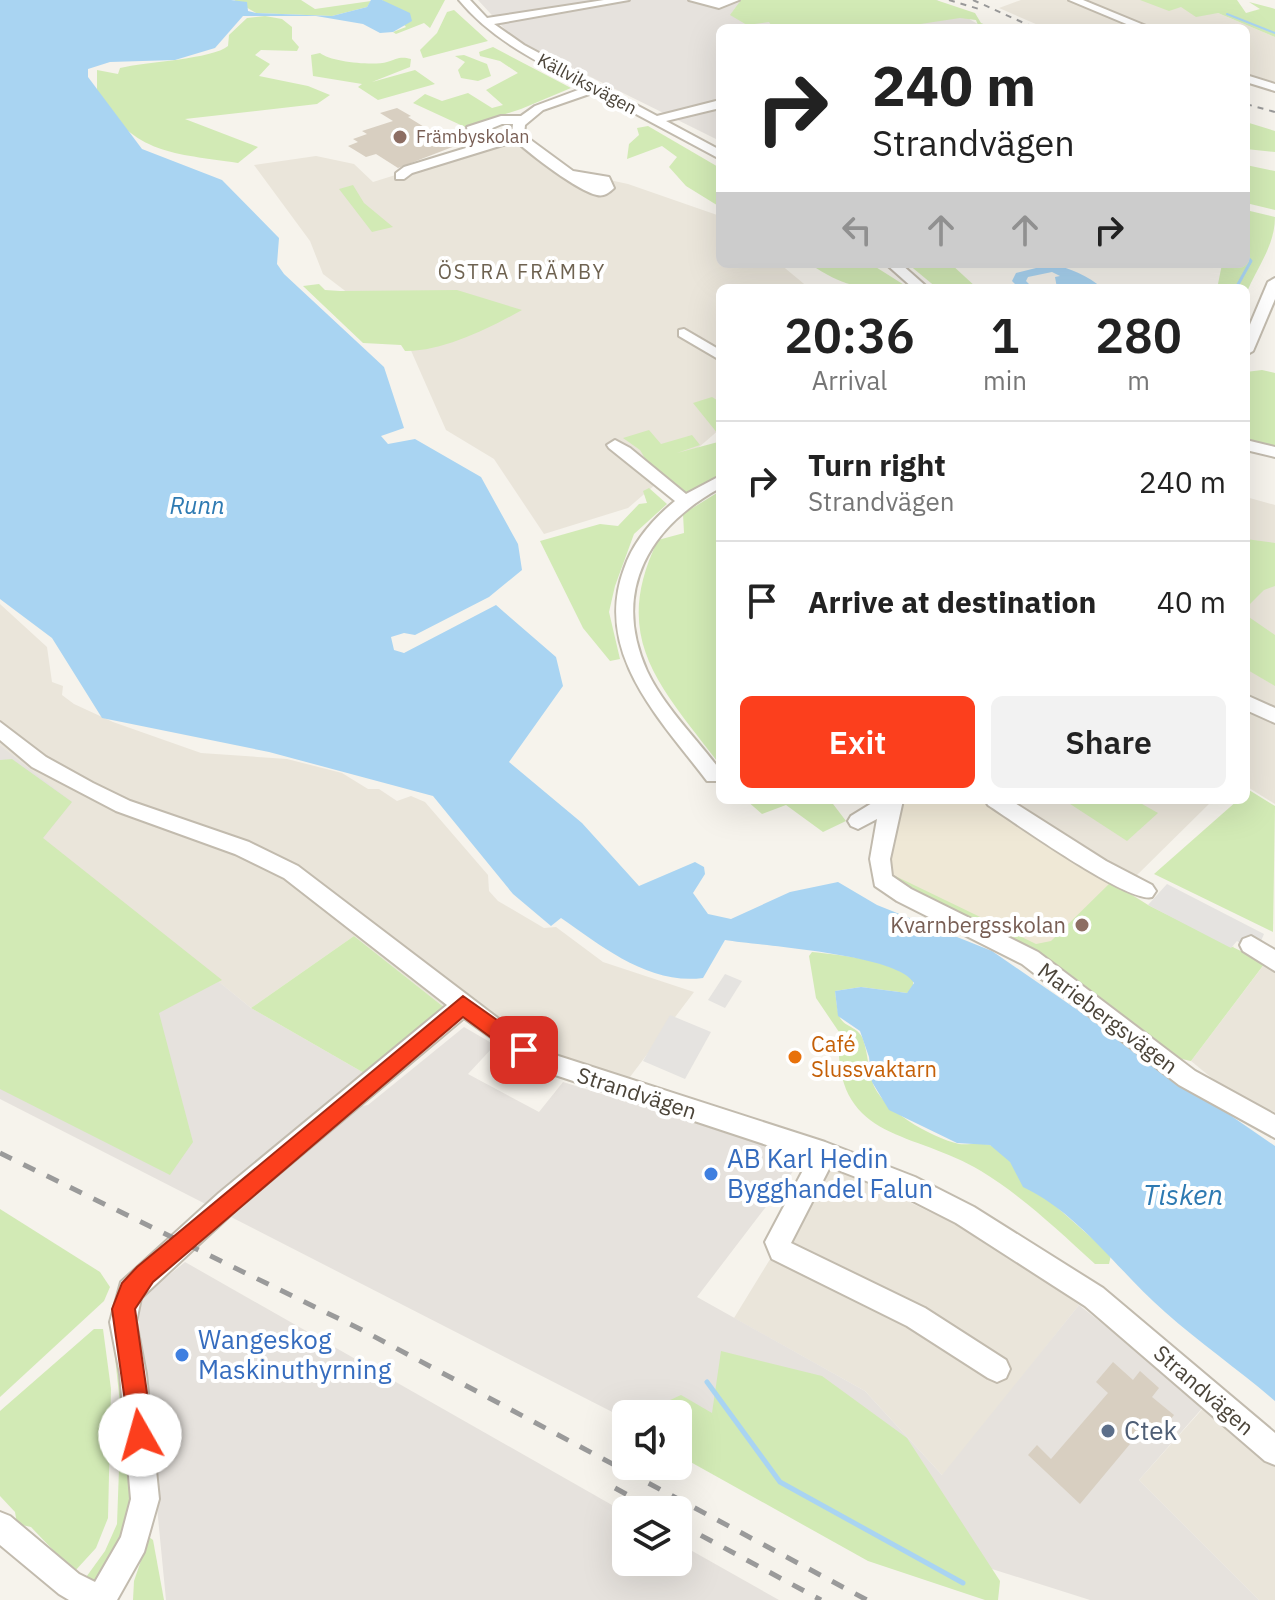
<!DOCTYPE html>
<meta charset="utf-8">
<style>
body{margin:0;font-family:"IBM Plex Sans",sans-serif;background:#f2f2f2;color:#222;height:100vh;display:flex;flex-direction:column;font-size:30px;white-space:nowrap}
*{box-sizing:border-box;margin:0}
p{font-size:26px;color:#767676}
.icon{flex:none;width:44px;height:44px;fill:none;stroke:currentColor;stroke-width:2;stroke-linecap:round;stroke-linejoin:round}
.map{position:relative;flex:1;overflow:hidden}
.sheet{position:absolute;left:716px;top:284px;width:534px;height:520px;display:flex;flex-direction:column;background:#fff;border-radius:12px;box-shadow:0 8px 32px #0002}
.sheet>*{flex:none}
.guide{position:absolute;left:716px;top:24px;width:534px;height:244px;border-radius:12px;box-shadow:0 8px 32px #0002;background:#fff;color:#222;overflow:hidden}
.tools{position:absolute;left:612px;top:1400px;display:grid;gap:16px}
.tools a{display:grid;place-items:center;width:80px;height:80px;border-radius:12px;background:#fff;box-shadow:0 8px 32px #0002;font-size:40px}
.pin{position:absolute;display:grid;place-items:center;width:68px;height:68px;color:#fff;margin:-34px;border-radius:16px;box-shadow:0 4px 12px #0006}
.me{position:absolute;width:88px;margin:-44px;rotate:353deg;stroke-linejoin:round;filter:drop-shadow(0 0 6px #0008)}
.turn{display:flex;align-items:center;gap:28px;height:168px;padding:0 24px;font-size:36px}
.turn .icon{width:104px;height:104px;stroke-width:2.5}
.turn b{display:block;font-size:56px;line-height:68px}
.lanes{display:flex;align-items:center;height:76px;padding:0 24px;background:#0003;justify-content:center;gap:40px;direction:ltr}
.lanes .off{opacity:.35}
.eta{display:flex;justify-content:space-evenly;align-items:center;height:136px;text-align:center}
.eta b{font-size:48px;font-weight:600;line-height:56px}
.button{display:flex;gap:16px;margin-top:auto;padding:16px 24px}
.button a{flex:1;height:92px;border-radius:12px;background:#fc3f1d;color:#fff;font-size:32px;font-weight:600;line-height:92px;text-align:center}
.button a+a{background:#f2f2f2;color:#222}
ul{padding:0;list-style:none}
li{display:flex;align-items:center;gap:24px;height:120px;padding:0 24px;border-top:2px solid #e0e0e0}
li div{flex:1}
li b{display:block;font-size:30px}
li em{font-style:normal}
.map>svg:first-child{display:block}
.residential{fill:#eae5da}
.industrial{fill:#e6e2dd}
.education{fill:#efe8d6}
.green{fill:#d2eab5}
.parking{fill:#e5e3e0}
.water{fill:#a9d4f2}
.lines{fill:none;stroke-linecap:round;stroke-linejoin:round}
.stream-far2{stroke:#a9d4f2;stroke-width:2}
.stream-far1{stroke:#a9d4f2;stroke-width:3}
.stream{stroke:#a9d4f2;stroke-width:5}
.building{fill:#d8cfc1}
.minor-casing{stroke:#c2bbae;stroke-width:4}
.minor{fill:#fff;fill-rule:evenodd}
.rail-far1{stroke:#9a9a9a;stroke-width:2;stroke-dasharray:6 6;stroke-linecap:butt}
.rail{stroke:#9a9a9a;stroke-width:5;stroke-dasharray:13 13;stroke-linecap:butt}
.route{fill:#fc3f1d;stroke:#a42913;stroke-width:2}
.education-dot{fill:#8d6e63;stroke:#fff;stroke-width:3}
.food-dot{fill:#e8710a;stroke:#fff;stroke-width:3}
.shop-dot{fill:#3f7fe0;stroke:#fff;stroke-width:3}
.service-dot{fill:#5c6f8a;stroke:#fff;stroke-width:3}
.labels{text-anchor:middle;stroke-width:8;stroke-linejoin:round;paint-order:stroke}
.far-street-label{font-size:18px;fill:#4b4439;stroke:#fff}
.far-education-label{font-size:18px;fill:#785e54;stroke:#fff;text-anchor:start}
.far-neighbourhood-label{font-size:20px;letter-spacing:2px;fill:#6e6250;stroke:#fff}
.education-label{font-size:22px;fill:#785e54;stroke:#fff;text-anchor:end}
.street-label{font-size:22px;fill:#4b4439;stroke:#fff}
.food-label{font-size:22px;fill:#c56008;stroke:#fff;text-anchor:start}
.water-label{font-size:24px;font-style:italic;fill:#2e7ab2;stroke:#fff}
.near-shop-label{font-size:26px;fill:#366cbe;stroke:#fff;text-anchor:start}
.near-service-label{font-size:26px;fill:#4e5e75;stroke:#fff;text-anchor:start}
.near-water-label{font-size:28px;font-style:italic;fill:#2e7ab2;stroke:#fff}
</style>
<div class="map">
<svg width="1275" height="1600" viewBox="0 0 1275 1600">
<rect width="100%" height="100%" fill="#f6f3ec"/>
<g class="residential">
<polygon points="1021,0 1187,0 1275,37 1275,84 1246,74 1246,28 1045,28 999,8"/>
<polygon points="511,139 572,172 628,184 720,216 720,264 780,264 809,288 720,288 720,429 628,508 544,534 494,459 446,430 409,346 386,322 323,274 310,241 254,165 316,156 354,164 373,182"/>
<polygon points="1246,497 1275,505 1275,804 1246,786"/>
<polygon points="0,604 47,647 52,682 63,686 62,695 74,704 113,722 201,753 287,759 342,773 368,789 379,789 397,801 411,796 425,802 488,875 489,891 498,901 544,928 556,927 603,962 694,992 627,1081 560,1062 517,1039 450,1012 354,936 251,1008 42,838 71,802 0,745"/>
<polygon points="1006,800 1213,800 1131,881"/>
<polygon points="1275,950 1275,1112 1235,1097 1191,1061"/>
<polygon points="829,1163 979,1236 1010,1254 1079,1305 943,1476 865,1391 734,1318"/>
<polygon points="1206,1405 1275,1467 1275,1600 1259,1600 1139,1480"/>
</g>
<g class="industrial">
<polygon points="478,0 937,0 981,26 720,28 720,141 514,39"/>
<polygon points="0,745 72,802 43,838 251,1008 364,1073 335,1098 351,1108 368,1105 464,1027 495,1045 468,1074 539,1112 563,1082 804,1157 697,1297 865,1391 942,1475 1079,1305 1205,1405 1139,1480 1259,1600 1090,1600 802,1509 678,1414 626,1414 626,1419 0,1099"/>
<polygon points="185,1262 626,1513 626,1562 678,1562 678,1543 779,1600 166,1600 137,1301"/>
</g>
<polygon class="education" points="908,800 989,800 1148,905 1231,948 1234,946 1191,1061 1178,1058 1113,1008 1017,945 896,886 887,869 897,809"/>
<g class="green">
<polygon points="234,0 301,0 315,9 371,1 367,7 332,16 256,13"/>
<polygon points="382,0 445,0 430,28 424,23 396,34 393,32 406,27"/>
<polygon points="741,0 936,0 975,13 981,23 993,28 979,28 976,20 960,18 894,28 773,28 769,22 747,25 730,15"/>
<polygon points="1140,0 1237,0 1246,13 1260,9 1249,2 1272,8 1275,9 1275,37 1218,13 1196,17 1181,7 1169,11"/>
<polygon points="454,10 488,41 423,58 420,50 437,33 447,12"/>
<path d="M265,16L282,19L292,27V39L299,47L297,51L261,50L255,55L270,64L259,76L308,86L330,95L317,104L185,119L258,147L238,163C173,153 136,155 97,95V70L118,74L120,68C145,62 213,59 228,46L229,35L247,18Z"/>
<polygon points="493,47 571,88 521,109 465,127 413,103 425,94 442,101 468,93 492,108 503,105 486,90 518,73 500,61 480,56 479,52"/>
<path d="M320,53C331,62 374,66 387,62C397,59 400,56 411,59L410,67L372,82L415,70L435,84L378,100L358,87L362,84L313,76L311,55Z"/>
<polygon points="464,55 487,64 491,76 478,81 461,78 458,70 465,62 455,56"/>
<polygon points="1246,122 1275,131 1275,152 1246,149"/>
<polygon points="648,126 720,168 720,207 686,186 669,167 677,157 662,146 627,159 629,144 639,135 637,128"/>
<polygon points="1246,165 1275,171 1275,210 1246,203"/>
<polygon points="353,185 364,203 393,227 372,232 339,189"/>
<path d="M1246,210L1275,217C1275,246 1257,267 1246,294V288H1213L1218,284L1222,264H1246Z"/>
<path d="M810,264H871L909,288C864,288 848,290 810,264Z"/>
<polygon points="908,264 951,264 977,288 937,288"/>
<path d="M319,284L325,290L340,291L457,290L522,310C490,328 442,352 405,351L401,345L363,343L303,286Z"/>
<polygon points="1262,370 1275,373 1275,447 1246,441 1246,372"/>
<polygon points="712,397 720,402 720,478 683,495 652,470 640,450 623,438 649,430 661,444 692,435 700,445 677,453 718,442 718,434 693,403"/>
<polygon points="649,488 667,504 634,534 615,586 609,612 620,659 610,661 583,628 540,541 600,524 618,526 639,504 647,503 643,491"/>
<path d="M720,491V765C662,688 609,640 658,540L684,533L683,514Z"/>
<polygon points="1246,539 1275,543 1275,586 1264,590 1246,608"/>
<polygon points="1246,615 1275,635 1275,686 1246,669"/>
<polygon points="12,759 72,802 43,838 222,980 159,1013 193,1142 170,1175 0,1089 0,760"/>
<polygon points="1249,790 1275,806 1273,932 1154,874 1238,800 1246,800"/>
<polygon points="746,800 830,800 846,821 823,832 786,805 762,814"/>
<polygon points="1064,800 1135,800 1158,813 1127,841"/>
<polygon points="887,872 1036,944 1051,941 1111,882 1148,905 1265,963 1191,1061 1178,1058 1113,1008 1017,945 896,886"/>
<polygon points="354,936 450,1012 364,1073 251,1008"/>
<path d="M812,952C841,955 890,960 913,979V989L907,993L861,987L835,991C836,998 837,1009 839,1015C842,1027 858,1026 863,1039C868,1054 868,1067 872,1081C880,1109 932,1138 959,1144C968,1145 981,1142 990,1145C1014,1154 1019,1187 1042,1194L1111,1255L1109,1264H1095C1059,1231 1022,1196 981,1171C912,1129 832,1143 839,1032L816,998L809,956Z"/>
<polygon points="0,1209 100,1272 110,1287 104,1301 0,1397"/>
<polygon points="94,1329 103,1329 111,1389 108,1518 96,1548 74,1572 31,1527 17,1524 15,1512 0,1496 0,1411"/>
<polygon points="112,1329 132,1471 130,1522 97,1582 84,1580 105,1551 117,1524 121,1413"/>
<polygon points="721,1351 822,1376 907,1438 1000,1581 998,1600 985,1600 868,1561 678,1455 678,1414 640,1414 681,1395 712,1413"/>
<polygon points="149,1537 153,1540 164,1600 133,1600 134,1581"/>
</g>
<g class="parking">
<polygon points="1167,884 1264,934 1261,941 1245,947 1237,941 1231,948 1148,905"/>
<polygon points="725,974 742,981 725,1008 708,1000"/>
<polygon points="670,1015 711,1032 685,1079 643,1061"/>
</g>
<g class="water">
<path d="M0,0H231L247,2L248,11L256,13L332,16L367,7L371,0H382L410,13L412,21L393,32L380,33L363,24L316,16H243L215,48L175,60L110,62L88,69V77L142,149L222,180L279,238L277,264L284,274L384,367L404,428L381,436L388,444L415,439L481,477L518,544L522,570L489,597L415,635L404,633L391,637L394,650L404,653L496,605L556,657L563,686L509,762L582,823L639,886L695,862L704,867L705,874L693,893L708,914L731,919L790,892L838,882L877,905L992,951L1275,1146V1401C1239,1370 1200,1343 1165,1312C1118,1271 1080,1214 1023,1187L1010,1162L990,1145L957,1143L889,1110L872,1082L869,1057L860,1031L838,1016L835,991L861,987L907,993L914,983C897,954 762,946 725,940L703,978C649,985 603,947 561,918L551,926L513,894L433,796L269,752L102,718L52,638L0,599Z"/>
<path d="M1052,264C1069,268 1089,276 1102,288H1057L1055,277L1060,276L1052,272L1028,277L1026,281L1033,288H1019L1012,281L1016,273Z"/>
</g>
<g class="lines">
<g class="stream-far2">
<polyline points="1227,14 1275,33"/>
<polyline points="1246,256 1250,260"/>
</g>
<polyline class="stream-far1" points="1236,288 1251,261 1248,258"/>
<polyline class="stream" points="707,1382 780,1482 963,1583"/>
</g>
<g class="building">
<polygon points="397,108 411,116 408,117 455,146 398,168 376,154 366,157 348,146 358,142 353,139 367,134 362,131 393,121 380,113"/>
<polygon points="1113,1362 1133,1380 1140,1371 1159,1388 1152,1397 1174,1415 1157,1436 1145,1426 1080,1504 1028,1455 1037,1445 1051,1459 1108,1393 1096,1382"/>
</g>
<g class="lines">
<defs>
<g id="minor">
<path d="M459,0H470L487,18L604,0H629L494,24L524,45L657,116L720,100V108L666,121L720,150V159L595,92L543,110L525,125L524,135L573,171L609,177L614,188C610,192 604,197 597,195C578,191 531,155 516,141L412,173L404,179H396V173L404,167L479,144L469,139L467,127L501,116H521L535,106L586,87C540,63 493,41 459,0ZM502,124H513L512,134L490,141L478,134Z"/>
<polygon points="689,0 739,0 719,8"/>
<polygon points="1069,0 1083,0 1151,28 1136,28"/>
<polygon points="1246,75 1275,84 1275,91 1246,82"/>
<polygon points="886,264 901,264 928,288 913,288"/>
<polygon points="1275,278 1275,299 1253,351 1246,355 1246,334 1268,282"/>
<polygon points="684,329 720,350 720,360 679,336 679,330"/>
<path d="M615,440L630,448L686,494L720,476V488C649,527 611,591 647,671C664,707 696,738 720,770V781H707C660,719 593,653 624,569C633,542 653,519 675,501L609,448L607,445Z"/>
<polygon points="1246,440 1275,447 1275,457 1246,450"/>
<polygon points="1246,695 1275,708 1275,723 1246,710"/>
<polygon points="0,722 46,757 93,783 130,801 249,842 298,866 512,1029 549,1053 825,1142 915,1177 974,1207 1103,1288 1275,1433 1275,1465 1265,1461 1085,1306 956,1223 897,1193 830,1167 791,1243 925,1308 1006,1360 1010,1369 1006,1378 997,1382 988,1378 907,1326 772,1259 765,1242 809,1159 534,1068 464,1018 237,1209 141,1298 136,1322 146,1374 159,1499 144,1552 117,1600 69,1600 59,1594 0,1545 0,1512 10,1516 79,1574 95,1582 121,1537 131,1499 120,1374 110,1322 121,1282 219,1193 447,1005 284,878 235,854 116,811 32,767 0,740"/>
<polygon points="877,800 903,800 890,859 892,876 911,889 1038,952 1195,1071 1275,1115 1275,1138 1179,1085 1022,964 897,901 875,886 870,859 877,819 858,829 851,826 848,821 851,816"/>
<path d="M985,800H1010L1106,861L1152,885L1156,891L1152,897C1129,904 1014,822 988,805Z"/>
<polygon points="1251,936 1275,950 1275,971 1243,951 1240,945 1243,939"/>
</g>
</defs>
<use href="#minor" class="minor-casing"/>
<use href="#minor" class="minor"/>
<g class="rail-far1">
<polyline points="949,0 979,9"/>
<polyline points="973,0 1035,28"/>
<polyline points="1246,104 1275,112"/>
</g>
<g class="rail">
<polyline points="0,1153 362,1330 867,1600"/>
<polyline points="615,1488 655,1510"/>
<polyline points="678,1523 821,1600"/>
</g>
</g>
<polygon class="route" points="463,996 531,1044 534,1050 531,1056 516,1056 463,1017 153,1282 135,1309 153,1435 149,1444 140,1448 131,1444 112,1309 122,1283 137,1267"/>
<g class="education-dot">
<circle cx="400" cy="137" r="8"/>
<circle cx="1082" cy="925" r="8"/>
</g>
<circle class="food-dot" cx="795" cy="1057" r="8"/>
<g class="shop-dot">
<circle cx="711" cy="1174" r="8"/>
<circle cx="182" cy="1355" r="8"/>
</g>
<circle class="service-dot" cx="1108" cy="1431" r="8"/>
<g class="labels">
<g class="far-street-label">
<text transform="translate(587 84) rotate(28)" y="6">Källviksvägen</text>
</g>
<g class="far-education-label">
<text x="416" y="143">Främbyskolan</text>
</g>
<g class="far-neighbourhood-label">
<text x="522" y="279">ÖSTRA FRÄMBY</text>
</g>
<g class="education-label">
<text x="1066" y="933">Kvarnbergsskolan</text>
</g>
<g class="street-label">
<text transform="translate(1108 1018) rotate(37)" y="8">Mariebergsvägen</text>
<text transform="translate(637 1093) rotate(18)" y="8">Strandvägen</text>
<text transform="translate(1204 1390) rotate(41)" y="8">Strandvägen</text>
</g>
<g class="food-label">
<text x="811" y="1052">Café<tspan x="811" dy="25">Slussvaktarn</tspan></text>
</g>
<g class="water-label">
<text x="197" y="514">Runn</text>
</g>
<g class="near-shop-label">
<text x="727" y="1168">AB Karl Hedin<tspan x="727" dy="30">Bygghandel Falun</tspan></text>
<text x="198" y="1349">Wangeskog<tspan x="198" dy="30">Maskinuthyrning</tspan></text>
</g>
<g class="near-service-label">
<text x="1124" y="1440">Ctek</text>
</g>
<g class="near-water-label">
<text x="1183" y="1205">Tisken</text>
</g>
</g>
</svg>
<div class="tools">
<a><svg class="icon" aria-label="sound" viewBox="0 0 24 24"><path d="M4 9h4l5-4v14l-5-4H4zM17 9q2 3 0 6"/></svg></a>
<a><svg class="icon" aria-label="layers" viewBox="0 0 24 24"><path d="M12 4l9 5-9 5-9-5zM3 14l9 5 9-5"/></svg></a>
</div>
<div class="pin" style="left:524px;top:1050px;background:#d93025"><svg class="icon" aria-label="arrive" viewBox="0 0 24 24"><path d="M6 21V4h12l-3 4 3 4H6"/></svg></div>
<svg class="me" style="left:140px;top:1435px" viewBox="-20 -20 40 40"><circle r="19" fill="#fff"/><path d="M0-13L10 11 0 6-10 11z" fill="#fc3f1d"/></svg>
<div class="guide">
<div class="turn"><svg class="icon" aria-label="right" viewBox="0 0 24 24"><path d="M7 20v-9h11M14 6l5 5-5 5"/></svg><div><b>240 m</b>Strandvägen</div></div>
<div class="lanes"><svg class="icon off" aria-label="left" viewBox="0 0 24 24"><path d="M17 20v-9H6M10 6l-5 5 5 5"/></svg><svg class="icon off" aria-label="ahead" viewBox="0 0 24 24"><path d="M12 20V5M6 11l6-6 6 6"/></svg><svg class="icon off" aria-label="ahead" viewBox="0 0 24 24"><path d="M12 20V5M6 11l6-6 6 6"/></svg><svg class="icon" aria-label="right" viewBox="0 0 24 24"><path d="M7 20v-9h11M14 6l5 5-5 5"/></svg></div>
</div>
<section class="sheet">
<div class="eta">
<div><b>20:36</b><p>Arrival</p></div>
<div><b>1</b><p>min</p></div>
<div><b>280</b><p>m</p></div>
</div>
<ul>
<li><svg class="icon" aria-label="right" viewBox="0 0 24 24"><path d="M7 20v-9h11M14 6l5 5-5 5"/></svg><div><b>Turn right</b><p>Strandvägen</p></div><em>240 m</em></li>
<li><svg class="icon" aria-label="arrive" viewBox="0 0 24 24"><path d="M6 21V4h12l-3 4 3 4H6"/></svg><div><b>Arrive at destination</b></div><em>40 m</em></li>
</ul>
<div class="button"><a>Exit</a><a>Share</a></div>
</section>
</div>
